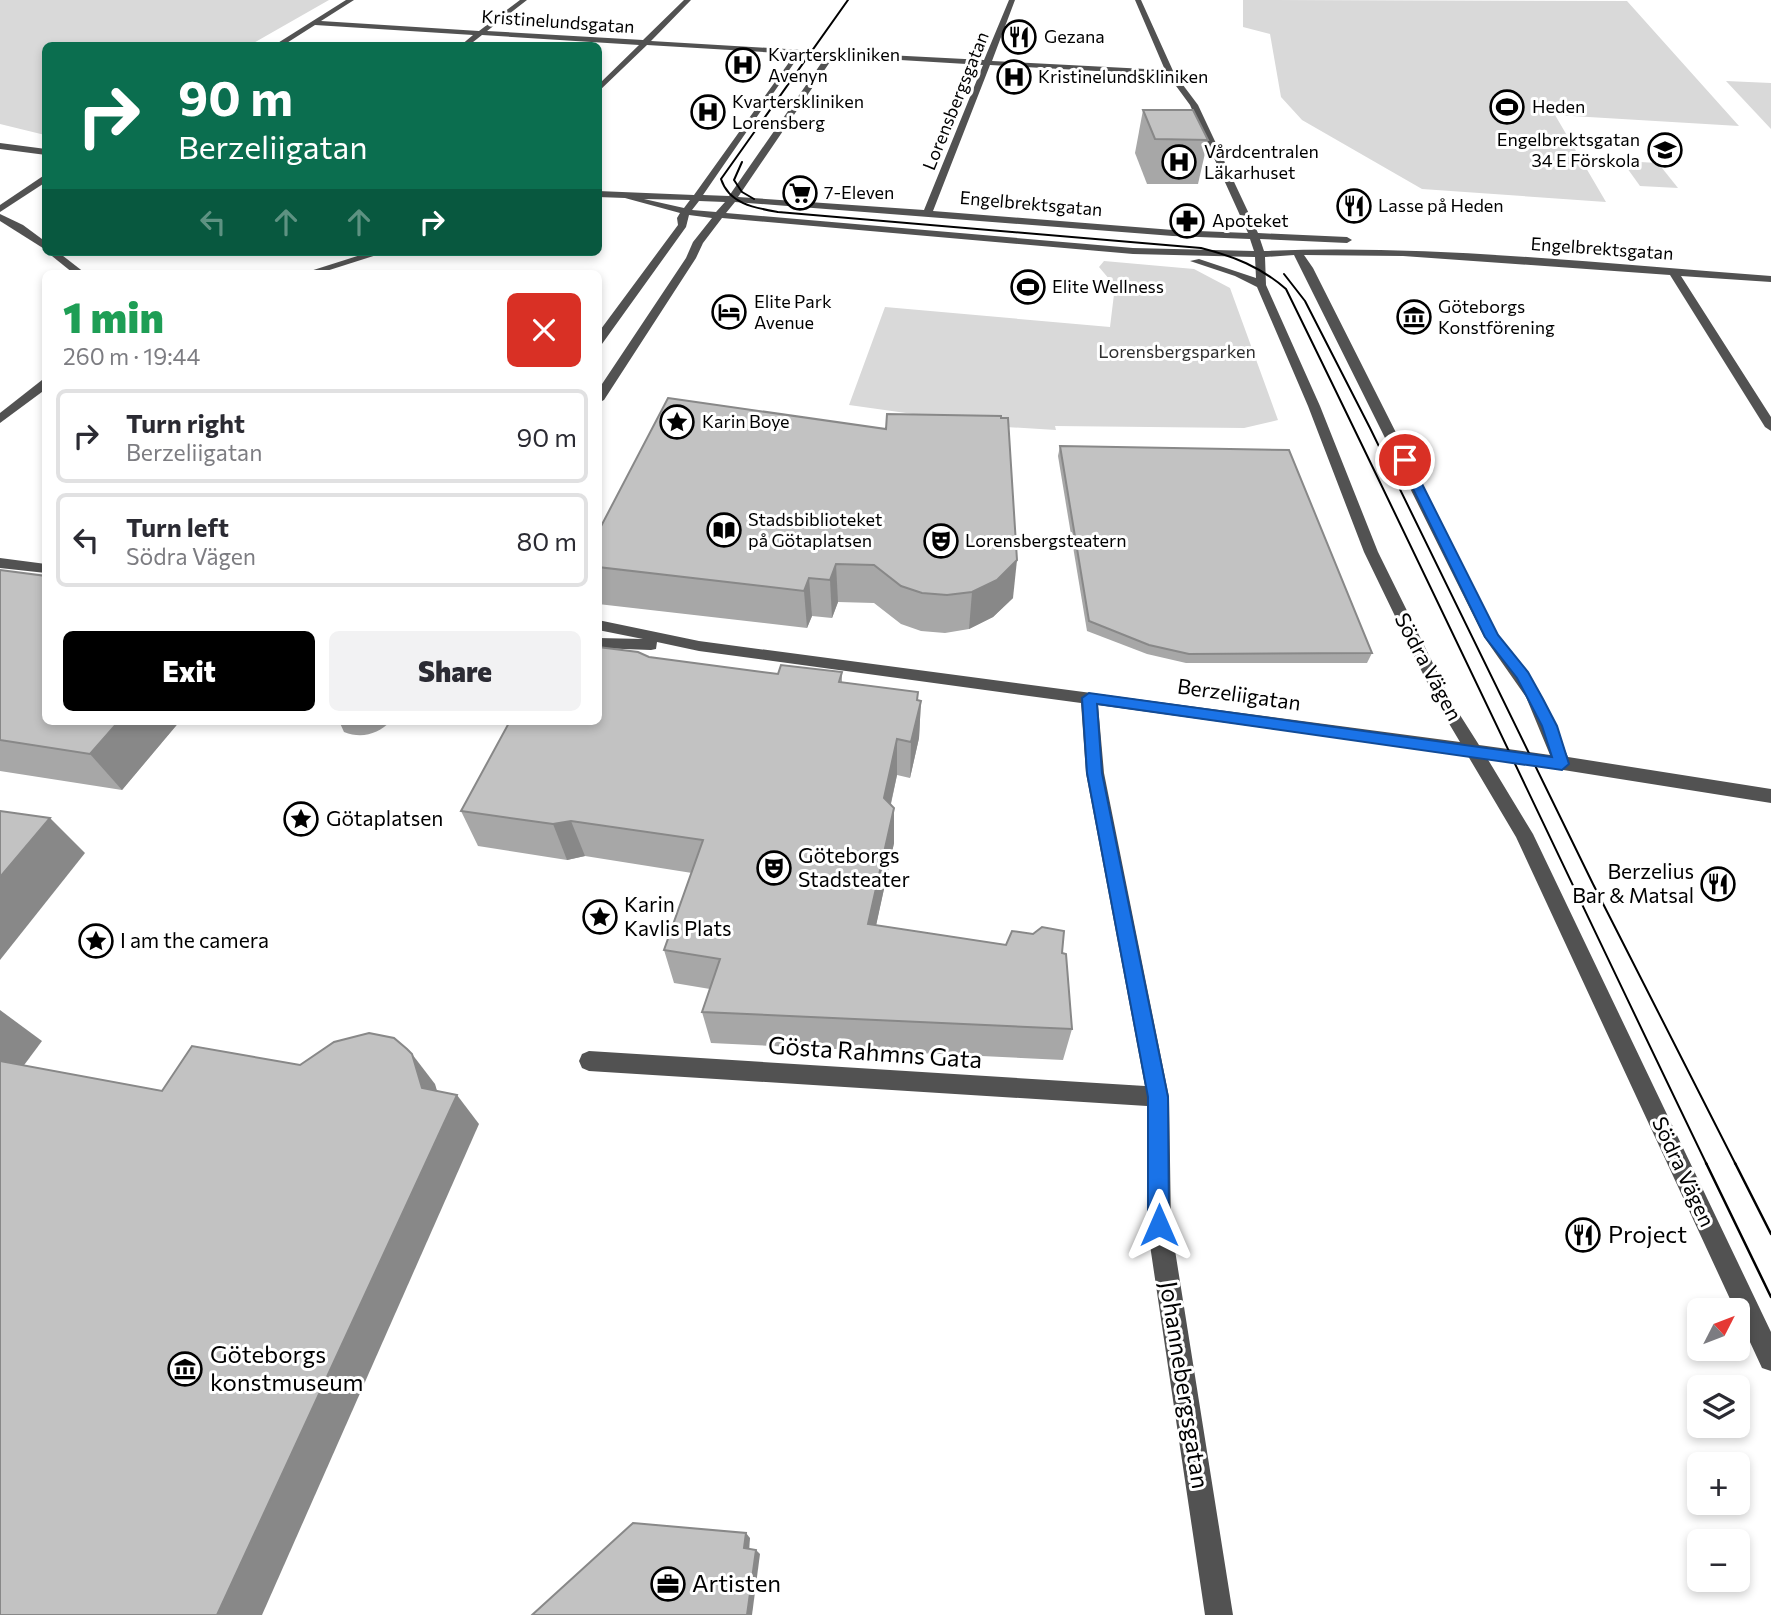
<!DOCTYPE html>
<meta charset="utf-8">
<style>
body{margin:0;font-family:Commissioner,sans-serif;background:#f2f2f3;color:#2b2b33;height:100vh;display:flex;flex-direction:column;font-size:26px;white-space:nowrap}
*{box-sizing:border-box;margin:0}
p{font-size:23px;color:#7c7c81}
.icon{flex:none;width:38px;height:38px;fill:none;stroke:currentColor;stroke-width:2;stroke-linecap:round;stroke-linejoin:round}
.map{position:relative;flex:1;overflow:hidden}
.sheet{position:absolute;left:42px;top:270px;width:560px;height:455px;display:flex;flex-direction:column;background:#fff;border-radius:10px;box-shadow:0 4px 10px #0003}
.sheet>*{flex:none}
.guide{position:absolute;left:42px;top:42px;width:560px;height:214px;border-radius:10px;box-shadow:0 4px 10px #0003;background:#0b6e4f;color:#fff;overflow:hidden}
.needle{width:46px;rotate:48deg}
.buttons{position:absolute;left:1687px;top:1298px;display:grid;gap:14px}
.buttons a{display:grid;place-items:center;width:63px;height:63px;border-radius:10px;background:#fff;box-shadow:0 4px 10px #0003;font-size:35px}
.pin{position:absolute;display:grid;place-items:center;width:60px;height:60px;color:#fff;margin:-30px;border:4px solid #fff;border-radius:50%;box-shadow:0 2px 7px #0007}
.me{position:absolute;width:77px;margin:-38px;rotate:0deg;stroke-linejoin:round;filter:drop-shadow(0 0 5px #0008)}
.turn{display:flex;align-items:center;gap:24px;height:147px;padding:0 21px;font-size:32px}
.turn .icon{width:91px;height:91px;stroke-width:2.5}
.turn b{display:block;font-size:49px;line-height:60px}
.lanes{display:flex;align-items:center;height:66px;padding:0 21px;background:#0003;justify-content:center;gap:35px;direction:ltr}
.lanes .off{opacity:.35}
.round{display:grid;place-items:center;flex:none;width:74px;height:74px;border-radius:10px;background:#f2f2f3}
.head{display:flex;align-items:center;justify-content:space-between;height:119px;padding:0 21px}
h1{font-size:42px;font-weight:800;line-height:52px;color:#1e9e55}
.action{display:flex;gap:14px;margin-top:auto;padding:14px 21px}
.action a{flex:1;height:80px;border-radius:10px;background:#000;color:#fff;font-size:28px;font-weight:800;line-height:80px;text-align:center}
.action a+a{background:#f2f2f3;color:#2b2b33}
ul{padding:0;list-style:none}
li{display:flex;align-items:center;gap:21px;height:94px;margin:0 14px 10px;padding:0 7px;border:4px solid #e1e1e2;border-radius:10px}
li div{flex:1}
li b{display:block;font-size:26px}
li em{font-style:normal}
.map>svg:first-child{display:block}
.green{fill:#d9d9d9}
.water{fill:#a0a0a0}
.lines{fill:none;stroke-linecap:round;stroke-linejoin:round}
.minor{fill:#525252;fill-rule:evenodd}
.tram-far1{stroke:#000;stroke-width:2}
.tram{stroke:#000;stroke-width:2.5}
.wall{fill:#a7a7a7}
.shaded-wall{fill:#888}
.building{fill:#c2c2c2;stroke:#888;stroke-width:2}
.route{fill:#1a73e8;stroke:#114b97;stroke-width:2}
.labels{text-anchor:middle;stroke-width:6;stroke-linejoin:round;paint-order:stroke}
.far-street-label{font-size:18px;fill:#000;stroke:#fff}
.far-poi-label{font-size:18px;fill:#000;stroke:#fff;text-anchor:start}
.far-park-label{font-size:18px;fill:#303030;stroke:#fff}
.street-label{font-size:21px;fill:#000;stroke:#fff}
.poi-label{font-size:21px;fill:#000;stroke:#fff;text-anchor:start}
.near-street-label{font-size:24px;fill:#000;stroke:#fff}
.near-poi-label{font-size:24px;fill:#000;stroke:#fff;text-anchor:start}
</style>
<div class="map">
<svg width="1771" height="1615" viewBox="0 0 1771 1615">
<rect width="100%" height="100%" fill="#fff"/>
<g class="green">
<polygon points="0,0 329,0 250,45 46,46 45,135 0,124"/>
<polygon points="1243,0 1627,1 1739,126 1555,115 1606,202 1422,189 1302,120 1281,97 1270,34 1243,27"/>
<polygon points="1726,81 1771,83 1771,129"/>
<polygon points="1622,161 1658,163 1678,188 1640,186"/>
<polygon points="1104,261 1194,269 1230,288 1278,420 1244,428 1055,426 1056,430 1006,427 849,405 885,307 1110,327 1115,286 1099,267"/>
</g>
<path class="water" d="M339,721H391C378,734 362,739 344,732Z"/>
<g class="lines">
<g class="minor">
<path d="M346,0H354L321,21L479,31L520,0H527L487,31L643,40L684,0H691L651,41L803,50L703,195L729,196L829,52L984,60L1009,0H1015L992,61L1165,70L1135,0H1141L1174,73L1198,105L1258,233L1347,237L1352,240L1347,243L1260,239L1264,251C1433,244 1603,264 1771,276V282L1681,276L1771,417V431L1765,427L1670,275L1403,256L1304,255L1313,268L1498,635L1542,697L1568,757L1771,789V803L1487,758L1533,834L1771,1332V1371L1762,1368L1516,837L1468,756L1098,705L1104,773L1169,1097L1171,1225L1233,1615H1205L1147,1225V1106L589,1071L582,1068L579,1061L582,1054L589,1051L1145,1086L1086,773L1081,703L699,651L657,642L656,649L651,650L598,648V638L643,639L598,630V620L699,641L1460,742L1438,705L1364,552L1308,406L1257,287L1235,276L1190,261L1199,259L1256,278L1255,257L1133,254L722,218L703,243L696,258L604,400L598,403V390L686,258L693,242L712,218L689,215L686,227L602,344L598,345V333L678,225L677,218L680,213L625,198L598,197V191L694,195L795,54L647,45L598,92V85L639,45L482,35L468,46H460L473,35L315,25L282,46H273ZM834,56L983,65L924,210L738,197ZM990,65L1168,75L1190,105L1248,233L1173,230L933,211ZM644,199L690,200L684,208ZM699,201L725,202L716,212L692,210ZM735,202L1173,236L1250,239L1254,251L1133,248L726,213ZM1294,255L1484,637L1526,697L1550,755L1479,745L1453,704L1378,552L1320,406L1266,285L1265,257Z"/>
<polygon points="0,143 46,149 46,155 0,149"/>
<polygon points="46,174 46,182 0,212 0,205"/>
<polygon points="0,214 23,225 46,242 46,250 0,221"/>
<polygon points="47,252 58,252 85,273 73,273"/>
<polygon points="370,252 386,252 320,273 304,273"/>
<polygon points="42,380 46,380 46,389 0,423 0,413"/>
<polygon points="0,558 46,564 46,573 0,568"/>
</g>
<g class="tram-far1">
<path d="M848,0L721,179C729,204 755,208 778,212L1201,248C1233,256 1261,267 1286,289C1429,580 1566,873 1707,1165"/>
<polyline points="742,162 734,180 742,192 754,199"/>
<polyline points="1284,274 1305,301 1370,428 1593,884 1736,1165"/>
</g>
<g class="tram">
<polyline points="1706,1163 1771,1297"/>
<polyline points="1735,1163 1771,1234"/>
</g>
</g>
<g class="wall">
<polygon points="1143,110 1208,140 1198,184 1147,184 1135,153"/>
<polygon points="668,398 1013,598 993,617 969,629 945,633 921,631 901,624 874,603 838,602 832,618 812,616 807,628 598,604 598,532"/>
<polygon points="1060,446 1372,653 1367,663 1186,663 1147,654 1087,631 1058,456"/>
<polygon points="0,570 180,721 122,790 0,771"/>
<polygon points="649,657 778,674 842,672 842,682 918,692 918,700 921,701 919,738 910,778 897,775 891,804 894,808 894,843 876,925 1062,953 1072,1029 1063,1060 711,1043 702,1012 710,989 674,983 664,950 692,873 585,856 567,860 478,846 461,811"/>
</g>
<g class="shaded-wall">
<polygon points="1017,560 1013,598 993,617 969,629 972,592"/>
<polygon points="836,564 838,602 832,618 830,580"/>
<polygon points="809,578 812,616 807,628 804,591"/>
<polygon points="918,692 917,715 921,701 919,738 910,778 911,742"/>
<polygon points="119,721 180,721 122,790 90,754"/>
<polygon points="897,739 897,775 884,834 884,798"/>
<polygon points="894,808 894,843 869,958 868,924"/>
<polygon points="50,818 85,853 0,960 0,877"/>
<polygon points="571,821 585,856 567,860 553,824"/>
<polygon points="0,1010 42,1041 10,1084 0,1078"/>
<polygon points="412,1054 435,1084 445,1117 422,1088"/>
<polygon points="457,1095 479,1124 262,1615 217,1615"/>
<polygon points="746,1533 750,1538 749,1552 744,1548"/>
<polygon points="756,1550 760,1554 752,1615 747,1615"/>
</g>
<g class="building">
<polygon points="1143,110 1193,110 1208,140 1155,139"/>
<polygon points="668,398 886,429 887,414 1001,416 1001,418 1008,418 1017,560 997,580 972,592 947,595 922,593 901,586 874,565 836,564 830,580 809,578 804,591 598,567 598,532"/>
<polygon points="1060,446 1289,450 1372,653 1189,654 1149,645 1089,621"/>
<polygon points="0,570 46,576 46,721 119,721 90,754 0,740"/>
<polygon points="598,647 638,652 649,657 778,674 781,665 842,672 839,682 918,692 917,700 921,701 911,742 897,739 884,798 894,808 868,924 1006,945 1012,931 1033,934 1042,927 1064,931 1062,953 1066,954 1072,1029 702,1012 720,959 664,950 703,840 571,821 553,824 461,811 510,721 598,721"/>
<polygon points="0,811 50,818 0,877"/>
<polygon points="369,1033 394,1038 407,1049 412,1054 422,1088 457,1095 217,1615 0,1615 0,1061 162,1091 192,1046 300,1065 334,1042"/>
<polygon points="633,1523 746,1533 744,1548 756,1550 747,1615 532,1615"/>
</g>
<polygon class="route" points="1405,456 1410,460 1498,635 1528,672 1543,699 1557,726 1569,764 1562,770 1097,704 1102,773 1168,1097 1169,1225 1166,1232 1159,1235 1151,1232 1148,1225 1148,1097 1087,773 1082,698 1089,693 1552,757 1542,726 1528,699 1517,678 1485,637 1399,460"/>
<defs>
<symbol id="restaurant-ring" viewBox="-11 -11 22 22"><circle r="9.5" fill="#fff" stroke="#000" stroke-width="1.5"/><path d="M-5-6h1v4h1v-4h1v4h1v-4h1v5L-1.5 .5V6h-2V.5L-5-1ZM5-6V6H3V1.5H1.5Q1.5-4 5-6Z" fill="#000"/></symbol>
<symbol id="hospital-ring" viewBox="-11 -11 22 22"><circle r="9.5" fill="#fff" stroke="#000" stroke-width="1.5"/><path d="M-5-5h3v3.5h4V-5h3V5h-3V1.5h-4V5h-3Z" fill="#000"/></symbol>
<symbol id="stadium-ring" viewBox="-11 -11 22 22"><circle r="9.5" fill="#fff" stroke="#000" stroke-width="1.5"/><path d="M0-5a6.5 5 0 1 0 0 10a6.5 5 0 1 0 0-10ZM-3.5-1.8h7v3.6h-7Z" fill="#000"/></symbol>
<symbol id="school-ring" viewBox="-11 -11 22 22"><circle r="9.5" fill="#fff" stroke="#000" stroke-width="1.5"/><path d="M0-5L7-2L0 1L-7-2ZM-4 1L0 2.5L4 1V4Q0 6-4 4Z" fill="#000"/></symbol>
<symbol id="supermarket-ring" viewBox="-11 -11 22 22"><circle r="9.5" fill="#fff" stroke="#000" stroke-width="1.5"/><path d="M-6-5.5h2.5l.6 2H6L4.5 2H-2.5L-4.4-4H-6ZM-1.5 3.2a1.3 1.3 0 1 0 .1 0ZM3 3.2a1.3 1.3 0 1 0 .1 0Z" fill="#000"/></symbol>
<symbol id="pharmacy-ring" viewBox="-11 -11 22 22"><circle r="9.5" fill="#fff" stroke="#000" stroke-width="1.5"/><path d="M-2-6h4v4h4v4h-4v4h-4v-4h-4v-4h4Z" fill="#000"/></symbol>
<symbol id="hotel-ring" viewBox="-11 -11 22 22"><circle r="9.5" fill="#fff" stroke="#000" stroke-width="1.5"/><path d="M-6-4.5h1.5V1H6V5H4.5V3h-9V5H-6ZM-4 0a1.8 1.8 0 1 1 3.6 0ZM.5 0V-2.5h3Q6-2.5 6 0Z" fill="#000"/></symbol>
<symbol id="museum-ring" viewBox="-11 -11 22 22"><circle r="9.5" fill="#fff" stroke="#000" stroke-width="1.5"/><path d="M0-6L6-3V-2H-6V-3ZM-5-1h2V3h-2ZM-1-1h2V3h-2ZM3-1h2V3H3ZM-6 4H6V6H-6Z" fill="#000"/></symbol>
<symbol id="sight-ring" viewBox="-11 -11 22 22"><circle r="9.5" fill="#fff" stroke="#000" stroke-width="1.5"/><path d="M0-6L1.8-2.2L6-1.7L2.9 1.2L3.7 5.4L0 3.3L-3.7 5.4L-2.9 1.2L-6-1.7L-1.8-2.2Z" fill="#000"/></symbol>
<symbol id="library-ring" viewBox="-11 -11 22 22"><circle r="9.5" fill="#fff" stroke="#000" stroke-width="1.5"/><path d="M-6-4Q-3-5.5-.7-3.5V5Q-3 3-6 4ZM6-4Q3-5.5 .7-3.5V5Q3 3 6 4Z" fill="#000"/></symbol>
<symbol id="theatre-ring" viewBox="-11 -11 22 22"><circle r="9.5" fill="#fff" stroke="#000" stroke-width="1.5"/><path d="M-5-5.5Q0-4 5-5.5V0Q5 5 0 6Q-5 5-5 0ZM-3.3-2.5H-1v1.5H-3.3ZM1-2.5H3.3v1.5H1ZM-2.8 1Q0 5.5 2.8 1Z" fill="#000"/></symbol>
<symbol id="office-ring" viewBox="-11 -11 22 22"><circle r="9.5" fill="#fff" stroke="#000" stroke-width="1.5"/><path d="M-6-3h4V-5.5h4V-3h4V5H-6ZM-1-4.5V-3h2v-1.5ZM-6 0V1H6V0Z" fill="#000"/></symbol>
</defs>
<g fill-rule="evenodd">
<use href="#restaurant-ring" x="1000" y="18" width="38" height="38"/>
<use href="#hospital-ring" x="724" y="46" width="38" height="38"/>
<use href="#hospital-ring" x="995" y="58" width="38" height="38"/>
<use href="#stadium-ring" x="1488" y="88" width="38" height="38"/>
<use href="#hospital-ring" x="689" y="93" width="38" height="38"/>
<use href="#school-ring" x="1646" y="131" width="38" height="38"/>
<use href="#hospital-ring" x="1160" y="143" width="38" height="38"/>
<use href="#supermarket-ring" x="781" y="174" width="38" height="38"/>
<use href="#restaurant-ring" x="1335" y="187" width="38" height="38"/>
<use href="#pharmacy-ring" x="1168" y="202" width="38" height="38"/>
<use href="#stadium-ring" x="1009" y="268" width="38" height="38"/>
<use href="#hotel-ring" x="710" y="293" width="38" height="38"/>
<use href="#museum-ring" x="1395" y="298" width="38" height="38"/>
<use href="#sight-ring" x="658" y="403" width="38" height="38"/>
<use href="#library-ring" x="705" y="511" width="38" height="38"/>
<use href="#theatre-ring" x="922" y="522" width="38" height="38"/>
<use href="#sight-ring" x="282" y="800" width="38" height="38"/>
<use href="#theatre-ring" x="755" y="849" width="38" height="38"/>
<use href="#restaurant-ring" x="1699" y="865" width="38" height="38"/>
<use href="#sight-ring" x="581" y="898" width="38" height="38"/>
<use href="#sight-ring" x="77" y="922" width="38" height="38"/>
<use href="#restaurant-ring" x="1564" y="1216" width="38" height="38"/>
<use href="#museum-ring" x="166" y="1350" width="38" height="38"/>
<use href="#office-ring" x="649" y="1565" width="38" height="38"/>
</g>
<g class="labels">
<g class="far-street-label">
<text transform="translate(558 22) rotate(4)" y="6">Kristinelundsgatan</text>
<text transform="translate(956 101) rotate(-68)" y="6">Lorensbergsgatan</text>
<text transform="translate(1031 204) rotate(5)" y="6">Engelbrektsgatan</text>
<text transform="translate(1602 249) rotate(4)" y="6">Engelbrektsgatan</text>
</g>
<g class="far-poi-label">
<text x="1044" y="43">Gezana</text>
<text x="768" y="61">Kvarterskliniken<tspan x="768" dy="21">Avenyn</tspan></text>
<text x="1038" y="83">Kristinelundskliniken</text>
<text x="732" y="108">Kvarterskliniken<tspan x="732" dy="21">Lorensberg</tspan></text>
<text x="1532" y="113">Heden</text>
<text x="1640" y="146" text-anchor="end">Engelbrektsgatan<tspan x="1640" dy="21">34 E Förskola</tspan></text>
<text x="1204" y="158">Vårdcentralen<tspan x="1204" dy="21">Läkarhuset</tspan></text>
<text x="824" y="199">7-Eleven</text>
<text x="1378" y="212">Lasse på Heden</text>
<text x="1212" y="227">Apoteket</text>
<text x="1052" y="293">Elite Wellness</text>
<text x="754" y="308">Elite Park<tspan x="754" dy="21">Avenue</tspan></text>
<text x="1438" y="313">Göteborgs<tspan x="1438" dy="21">Konstförening</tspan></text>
<text x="702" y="428">Karin Boye</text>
<text x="748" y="526">Stadsbiblioteket<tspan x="748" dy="21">på Götaplatsen</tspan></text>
<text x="965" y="547">Lorensbergsteatern</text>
</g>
<g class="far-park-label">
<text x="1177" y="358">Lorensbergsparken</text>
</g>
<g class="street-label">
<text transform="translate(1428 667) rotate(62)" y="7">Södra Vägen</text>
<text transform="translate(1239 695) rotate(8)" y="7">Berzeliigatan</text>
<text transform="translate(1683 1172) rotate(65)" y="7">Södra Vägen</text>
</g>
<g class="poi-label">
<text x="326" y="826">Götaplatsen</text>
<text x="798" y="863">Göteborgs<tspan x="798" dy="24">Stadsteater</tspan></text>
<text x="1694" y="879" text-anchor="end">Berzelius<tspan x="1694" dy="24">Bar &amp; Matsal</tspan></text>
<text x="624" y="912">Karin<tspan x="624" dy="24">Kavlis Plats</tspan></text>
<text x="120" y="948">I am the camera</text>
</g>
<g class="near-street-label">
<text transform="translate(875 1053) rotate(4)" y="8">Gösta Rahmns Gata</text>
<text transform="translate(1184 1385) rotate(81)" y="8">Johannebergsgatan</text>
</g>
<g class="near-poi-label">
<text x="1608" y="1243">Project</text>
<text x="210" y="1363">Göteborgs<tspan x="210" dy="28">konstmuseum</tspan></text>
<text x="692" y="1592">Artisten</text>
</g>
</g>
</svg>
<div class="buttons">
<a><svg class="needle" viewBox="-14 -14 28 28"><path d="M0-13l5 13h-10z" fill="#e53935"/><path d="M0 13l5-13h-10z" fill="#7c7c81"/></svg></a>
<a><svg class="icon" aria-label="layers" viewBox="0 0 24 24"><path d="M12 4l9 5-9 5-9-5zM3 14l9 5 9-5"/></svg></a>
<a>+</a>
<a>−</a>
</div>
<div class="pin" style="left:1405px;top:460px;background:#d93025"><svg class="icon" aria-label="arrive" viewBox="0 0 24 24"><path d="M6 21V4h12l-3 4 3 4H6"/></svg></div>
<svg class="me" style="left:1159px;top:1225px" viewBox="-20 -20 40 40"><path d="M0-17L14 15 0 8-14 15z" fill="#1a73e8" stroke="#fff" stroke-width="4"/></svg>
<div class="guide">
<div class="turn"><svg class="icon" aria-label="right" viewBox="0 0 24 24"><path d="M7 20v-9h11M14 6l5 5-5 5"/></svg><div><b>90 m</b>Berzeliigatan</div></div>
<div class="lanes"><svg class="icon off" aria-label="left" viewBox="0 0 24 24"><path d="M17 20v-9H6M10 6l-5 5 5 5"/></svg><svg class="icon off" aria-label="ahead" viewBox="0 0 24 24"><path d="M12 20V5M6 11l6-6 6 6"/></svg><svg class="icon off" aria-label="ahead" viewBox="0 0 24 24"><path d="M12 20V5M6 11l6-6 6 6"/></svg><svg class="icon" aria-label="right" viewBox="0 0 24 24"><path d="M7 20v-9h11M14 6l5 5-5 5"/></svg></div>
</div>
<section class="sheet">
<div class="head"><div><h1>1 min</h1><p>260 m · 19:44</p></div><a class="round" style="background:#d93025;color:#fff"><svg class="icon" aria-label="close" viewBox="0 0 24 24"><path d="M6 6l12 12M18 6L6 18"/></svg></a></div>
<ul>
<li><svg class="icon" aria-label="right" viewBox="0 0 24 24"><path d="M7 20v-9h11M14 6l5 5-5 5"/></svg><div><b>Turn right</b><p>Berzeliigatan</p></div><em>90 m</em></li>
<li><svg class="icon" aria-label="left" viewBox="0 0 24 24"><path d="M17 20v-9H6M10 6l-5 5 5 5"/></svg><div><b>Turn left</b><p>Södra Vägen</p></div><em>80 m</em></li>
</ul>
<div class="action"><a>Exit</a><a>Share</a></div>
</section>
</div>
